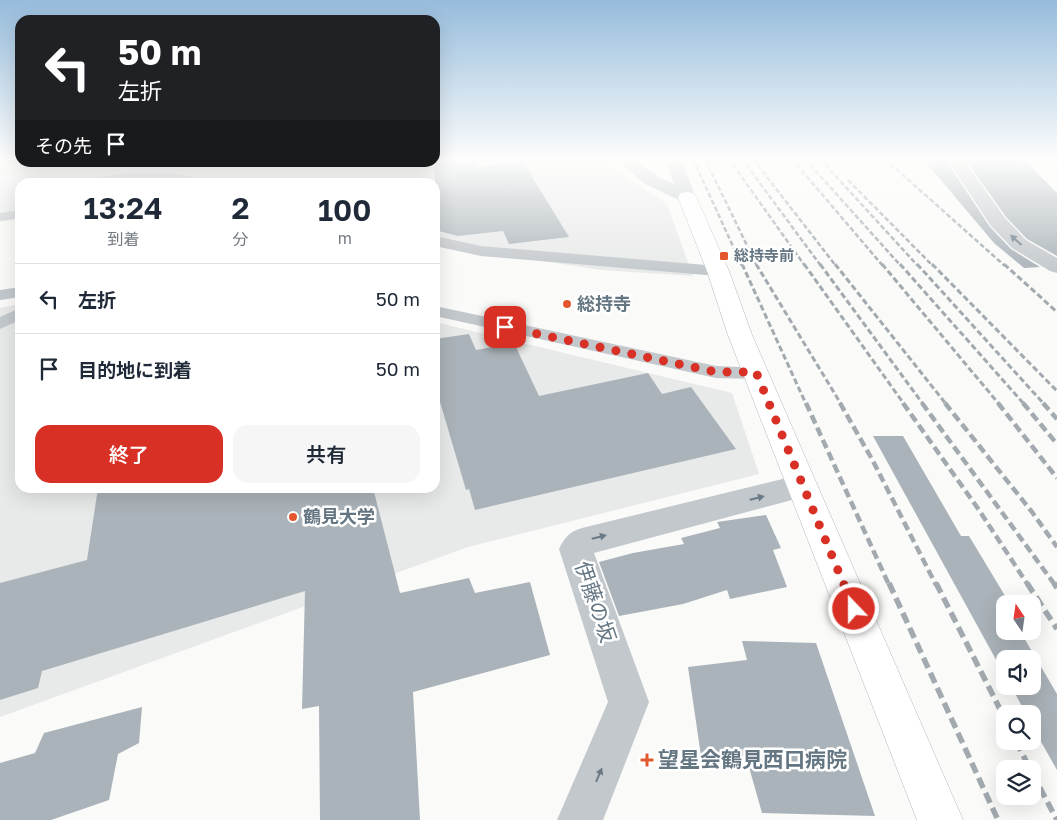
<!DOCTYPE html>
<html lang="ja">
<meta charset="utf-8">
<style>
body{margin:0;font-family:"Golos Text","Noto Sans JP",sans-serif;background:#f6f6f7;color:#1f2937;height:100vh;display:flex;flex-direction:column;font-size:19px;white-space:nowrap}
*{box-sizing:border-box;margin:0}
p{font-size:16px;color:#747a83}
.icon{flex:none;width:28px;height:28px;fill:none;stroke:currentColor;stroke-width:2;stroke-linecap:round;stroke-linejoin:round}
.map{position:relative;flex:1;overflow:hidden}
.drawer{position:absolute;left:15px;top:178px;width:425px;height:315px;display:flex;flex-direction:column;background:#fff;border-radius:15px;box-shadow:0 5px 20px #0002}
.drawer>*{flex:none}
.top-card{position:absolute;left:15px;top:15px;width:425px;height:152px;border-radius:15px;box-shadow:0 5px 20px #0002;background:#202124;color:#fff;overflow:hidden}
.needle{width:32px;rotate:347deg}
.buttons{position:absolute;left:996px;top:595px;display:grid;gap:10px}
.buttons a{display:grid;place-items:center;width:45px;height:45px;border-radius:10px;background:#fff;box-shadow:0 5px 20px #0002;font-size:25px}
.pin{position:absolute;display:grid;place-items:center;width:42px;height:42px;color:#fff;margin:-21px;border-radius:10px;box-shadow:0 2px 8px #0006}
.me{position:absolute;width:55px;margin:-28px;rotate:338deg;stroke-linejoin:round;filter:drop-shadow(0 0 4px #0008)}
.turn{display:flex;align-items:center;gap:18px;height:105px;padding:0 20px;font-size:22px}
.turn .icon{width:65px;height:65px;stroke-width:2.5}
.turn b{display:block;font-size:35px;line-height:42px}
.then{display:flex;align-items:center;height:48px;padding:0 20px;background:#0003;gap:10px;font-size:19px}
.eta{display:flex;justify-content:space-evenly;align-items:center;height:85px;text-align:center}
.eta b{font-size:30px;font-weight:600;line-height:35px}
.primary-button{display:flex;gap:10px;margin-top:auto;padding:10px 20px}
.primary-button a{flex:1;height:58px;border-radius:15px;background:#d93025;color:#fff;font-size:20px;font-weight:600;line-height:58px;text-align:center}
.primary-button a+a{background:#f6f6f7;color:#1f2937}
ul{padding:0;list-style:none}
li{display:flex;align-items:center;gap:15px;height:70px;padding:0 20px;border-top:1px solid #e0e1e3}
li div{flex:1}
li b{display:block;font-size:19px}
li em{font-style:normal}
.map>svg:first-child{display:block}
.built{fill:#e8e9e9}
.building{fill:#aab3b9}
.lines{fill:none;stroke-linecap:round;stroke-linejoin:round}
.secondary-casing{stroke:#b3babf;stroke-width:1}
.lane{fill:#c3c8cc;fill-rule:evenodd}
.street{fill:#c3c8cc;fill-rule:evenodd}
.secondary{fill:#fff;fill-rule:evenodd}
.rail-far3{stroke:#a2aab0;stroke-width:2.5;stroke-dasharray:5 2.5;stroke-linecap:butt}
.rail-far2{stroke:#a2aab0;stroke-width:3;stroke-dasharray:6 3;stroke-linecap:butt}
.rail-far1{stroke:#a2aab0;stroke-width:4.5;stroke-dasharray:9 4.5;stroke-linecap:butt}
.rail{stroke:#a2aab0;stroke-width:5.5;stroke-dasharray:11 5.5;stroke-linecap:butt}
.oneway{fill:#6a7a87}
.route{stroke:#d93025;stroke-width:9;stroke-dasharray:0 16.2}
.poi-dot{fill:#e4572e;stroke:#fff;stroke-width:2}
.labels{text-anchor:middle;stroke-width:5;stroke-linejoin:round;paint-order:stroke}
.far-poi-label{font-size:15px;font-weight:bold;fill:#657683;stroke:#fff;text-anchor:start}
.poi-label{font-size:18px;font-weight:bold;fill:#657683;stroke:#fff;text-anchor:start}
.near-street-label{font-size:21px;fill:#657683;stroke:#fff}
.near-poi-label{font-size:21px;font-weight:bold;fill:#657683;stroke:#fff;text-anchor:start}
</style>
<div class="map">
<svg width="1057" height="820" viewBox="0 0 1057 820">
<rect width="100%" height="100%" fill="#fafaf8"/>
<g class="built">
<polygon points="0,159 20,159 20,162 435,162 435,159 601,159 667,204 693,276 602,270 435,245 435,182 20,182 20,219 0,222"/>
<polygon points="20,304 20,488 435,488 435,322 732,393 759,474 468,547 0,717 0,308"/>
</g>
<g class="building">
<polygon points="923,159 945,159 990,227 1011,249 1040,267 1024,268 994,243"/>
<polygon points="965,159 1024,159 1057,193 1057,256 1027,239 1006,217"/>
<polygon points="435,162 475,162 476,167 523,162 569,237 509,244 503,231 458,236 435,230"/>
<polygon points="469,334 476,350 514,343 539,396 648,373 662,394 691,387 736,449 475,510 469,489 466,490 435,385 435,339"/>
<polygon points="873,436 903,436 961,536 969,536 1010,604 1003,604 1005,607 1005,631 1020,631 1057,694 1057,770 1032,726 1032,714 1026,714 1011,686 1032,686 1032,659 1005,659 1005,676"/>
<polygon points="98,488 373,488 400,593 469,578 475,593 530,582 550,655 413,692 420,820 320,820 319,706 302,709 305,591 42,671 38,688 0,700 0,583 87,560"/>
<polygon points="766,515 781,548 773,550 787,587 730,599 727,590 683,604 619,616 599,562 633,553 684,544 681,538 720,528 717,522"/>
<polygon points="742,641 816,643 875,816 762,813 747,760 701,756 688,667 747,660"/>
<polygon points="142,707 139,743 118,754 109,800 51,820 0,820 0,763 35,753 44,733"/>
</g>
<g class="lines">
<defs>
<polygon id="secondary" points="687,192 693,193 696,197 729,271 752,335 963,820 917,820 728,335 707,271 678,197 681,193"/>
</defs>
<use href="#secondary" class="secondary-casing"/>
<g class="lane">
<polygon points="132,173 170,173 201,179 203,182 144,180 86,182 93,178"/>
<polygon points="20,210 20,218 0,221 0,213"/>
<polygon points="435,236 481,246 718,266 724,268 726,271 724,274 718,276 481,256 435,246"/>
<polygon points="20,287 20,297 0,300 0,290"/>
<polygon points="435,306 716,366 763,368 766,373 763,378 756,379 716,378 435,316"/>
<polygon points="20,308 20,320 0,329 0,317"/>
</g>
<g class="street">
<polygon points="615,159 633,159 657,176 674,184 665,159 681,159 696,197 693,201 687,202 681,201 645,184"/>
<polygon points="947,159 963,159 1005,218 1026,240 1057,258 1057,273 1050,271 1012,248 991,226"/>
<path d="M803,474L814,478L818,486L814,494L594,553L649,702L603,820H557L608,702L559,549C565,537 569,532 582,528Z"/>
</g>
<use href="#secondary" class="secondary"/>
<g class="rail-far3">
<polyline points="693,159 742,266"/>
<polyline points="705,159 757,266"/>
<polyline points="729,159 805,266"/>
<polyline points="742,159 821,266"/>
<polyline points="753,159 836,266"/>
<polyline points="792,159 883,266"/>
<polyline points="805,159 901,266"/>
<polyline points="820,159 918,266"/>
<polyline points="885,159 1005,266"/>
<polyline points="848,180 933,266"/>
</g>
<g class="rail-far2">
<polyline points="742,264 806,404"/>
<polyline points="756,264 841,404"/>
<polyline points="804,264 904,404"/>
<polyline points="820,264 923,404"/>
<polyline points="835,264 946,404"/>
<polyline points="882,264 999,404"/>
<polyline points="900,264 1024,404"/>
<polyline points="917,264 1044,404"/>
<polyline points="932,264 1057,391"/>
<polyline points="1004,264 1057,312"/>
</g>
<g class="rail-far1">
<polyline points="806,403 889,585"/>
<polyline points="840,403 873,461 936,585"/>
<polyline points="903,403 979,510 1028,585"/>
<polyline points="922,403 1055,585"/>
<polyline points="945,403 1032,512 1057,547"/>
<polyline points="998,403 1057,478"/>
<polyline points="1023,403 1057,444"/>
<polyline points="1043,403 1057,419"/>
</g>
<g class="rail">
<polyline points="889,583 998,820"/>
<polyline points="936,583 1005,719"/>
<polyline points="1027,583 1057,629"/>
<polyline points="1054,583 1057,588"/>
<polyline points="1016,741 1030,769"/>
<polyline points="1032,773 1057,820"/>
</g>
</g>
<defs><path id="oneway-solid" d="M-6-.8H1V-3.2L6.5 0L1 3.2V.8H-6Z" transform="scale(1.25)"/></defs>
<g class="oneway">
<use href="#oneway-solid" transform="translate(1016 240) rotate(-138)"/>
<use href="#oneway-solid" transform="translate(757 498) rotate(-14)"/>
<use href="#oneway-solid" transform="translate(599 537) rotate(-14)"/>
<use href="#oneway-solid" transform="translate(599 775) rotate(-67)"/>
</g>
<linearGradient id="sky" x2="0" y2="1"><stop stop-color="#96bcdc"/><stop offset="0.58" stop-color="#fdfdfc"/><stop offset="1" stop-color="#fdfdfc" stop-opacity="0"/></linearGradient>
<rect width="1057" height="274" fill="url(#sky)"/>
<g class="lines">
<polyline class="route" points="505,327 716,372 756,372 854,609"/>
</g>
<g class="poi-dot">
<rect x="719" y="251" width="10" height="10" rx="2.5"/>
<circle cx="567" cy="304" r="5"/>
<circle cx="293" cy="517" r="5"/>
<path d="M644.5 752.5h5v5h5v5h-5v5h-5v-5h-5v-5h5z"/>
</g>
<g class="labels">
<g class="far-poi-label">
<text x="734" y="261">総持寺前</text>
</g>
<g class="poi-label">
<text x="577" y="310">総持寺</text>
<text x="303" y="523">鶴見大学</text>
</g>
<g class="near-street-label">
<text transform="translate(595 602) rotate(71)" y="7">伊藤の坂</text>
</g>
<g class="near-poi-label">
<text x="658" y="767">望星会鶴見西口病院</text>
</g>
</g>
</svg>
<div class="buttons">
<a><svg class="needle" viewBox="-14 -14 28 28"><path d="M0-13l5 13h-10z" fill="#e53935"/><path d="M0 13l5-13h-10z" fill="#747a83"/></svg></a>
<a><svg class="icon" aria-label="sound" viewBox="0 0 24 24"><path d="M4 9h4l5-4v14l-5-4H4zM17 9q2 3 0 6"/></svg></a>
<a><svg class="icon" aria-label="search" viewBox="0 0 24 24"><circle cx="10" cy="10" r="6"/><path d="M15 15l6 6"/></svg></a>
<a><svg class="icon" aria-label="layers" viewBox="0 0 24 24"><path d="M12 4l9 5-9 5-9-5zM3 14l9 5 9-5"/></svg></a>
</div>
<div class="pin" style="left:505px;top:327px;background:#d93025"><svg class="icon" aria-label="arrive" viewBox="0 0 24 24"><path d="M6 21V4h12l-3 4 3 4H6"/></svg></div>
<svg class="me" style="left:854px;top:609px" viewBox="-20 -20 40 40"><circle r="17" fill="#d93025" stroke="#fff" stroke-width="3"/><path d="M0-11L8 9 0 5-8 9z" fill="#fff"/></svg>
<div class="top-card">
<div class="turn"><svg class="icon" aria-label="left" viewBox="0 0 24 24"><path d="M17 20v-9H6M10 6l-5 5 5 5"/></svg><div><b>50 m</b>左折</div></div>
<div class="then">その先<svg class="icon" aria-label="arrive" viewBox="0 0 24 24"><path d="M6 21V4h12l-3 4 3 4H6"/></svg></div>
</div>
<section class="drawer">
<div class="eta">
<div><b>13:24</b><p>到着</p></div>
<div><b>2</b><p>分</p></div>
<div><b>100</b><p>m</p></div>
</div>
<ul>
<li><svg class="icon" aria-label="left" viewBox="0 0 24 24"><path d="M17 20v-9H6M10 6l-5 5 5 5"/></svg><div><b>左折</b></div><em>50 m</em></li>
<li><svg class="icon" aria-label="arrive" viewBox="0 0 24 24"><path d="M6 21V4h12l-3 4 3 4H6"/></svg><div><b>目的地に到着</b></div><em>50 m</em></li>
</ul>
<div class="primary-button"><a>終了</a><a>共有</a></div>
</section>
</div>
